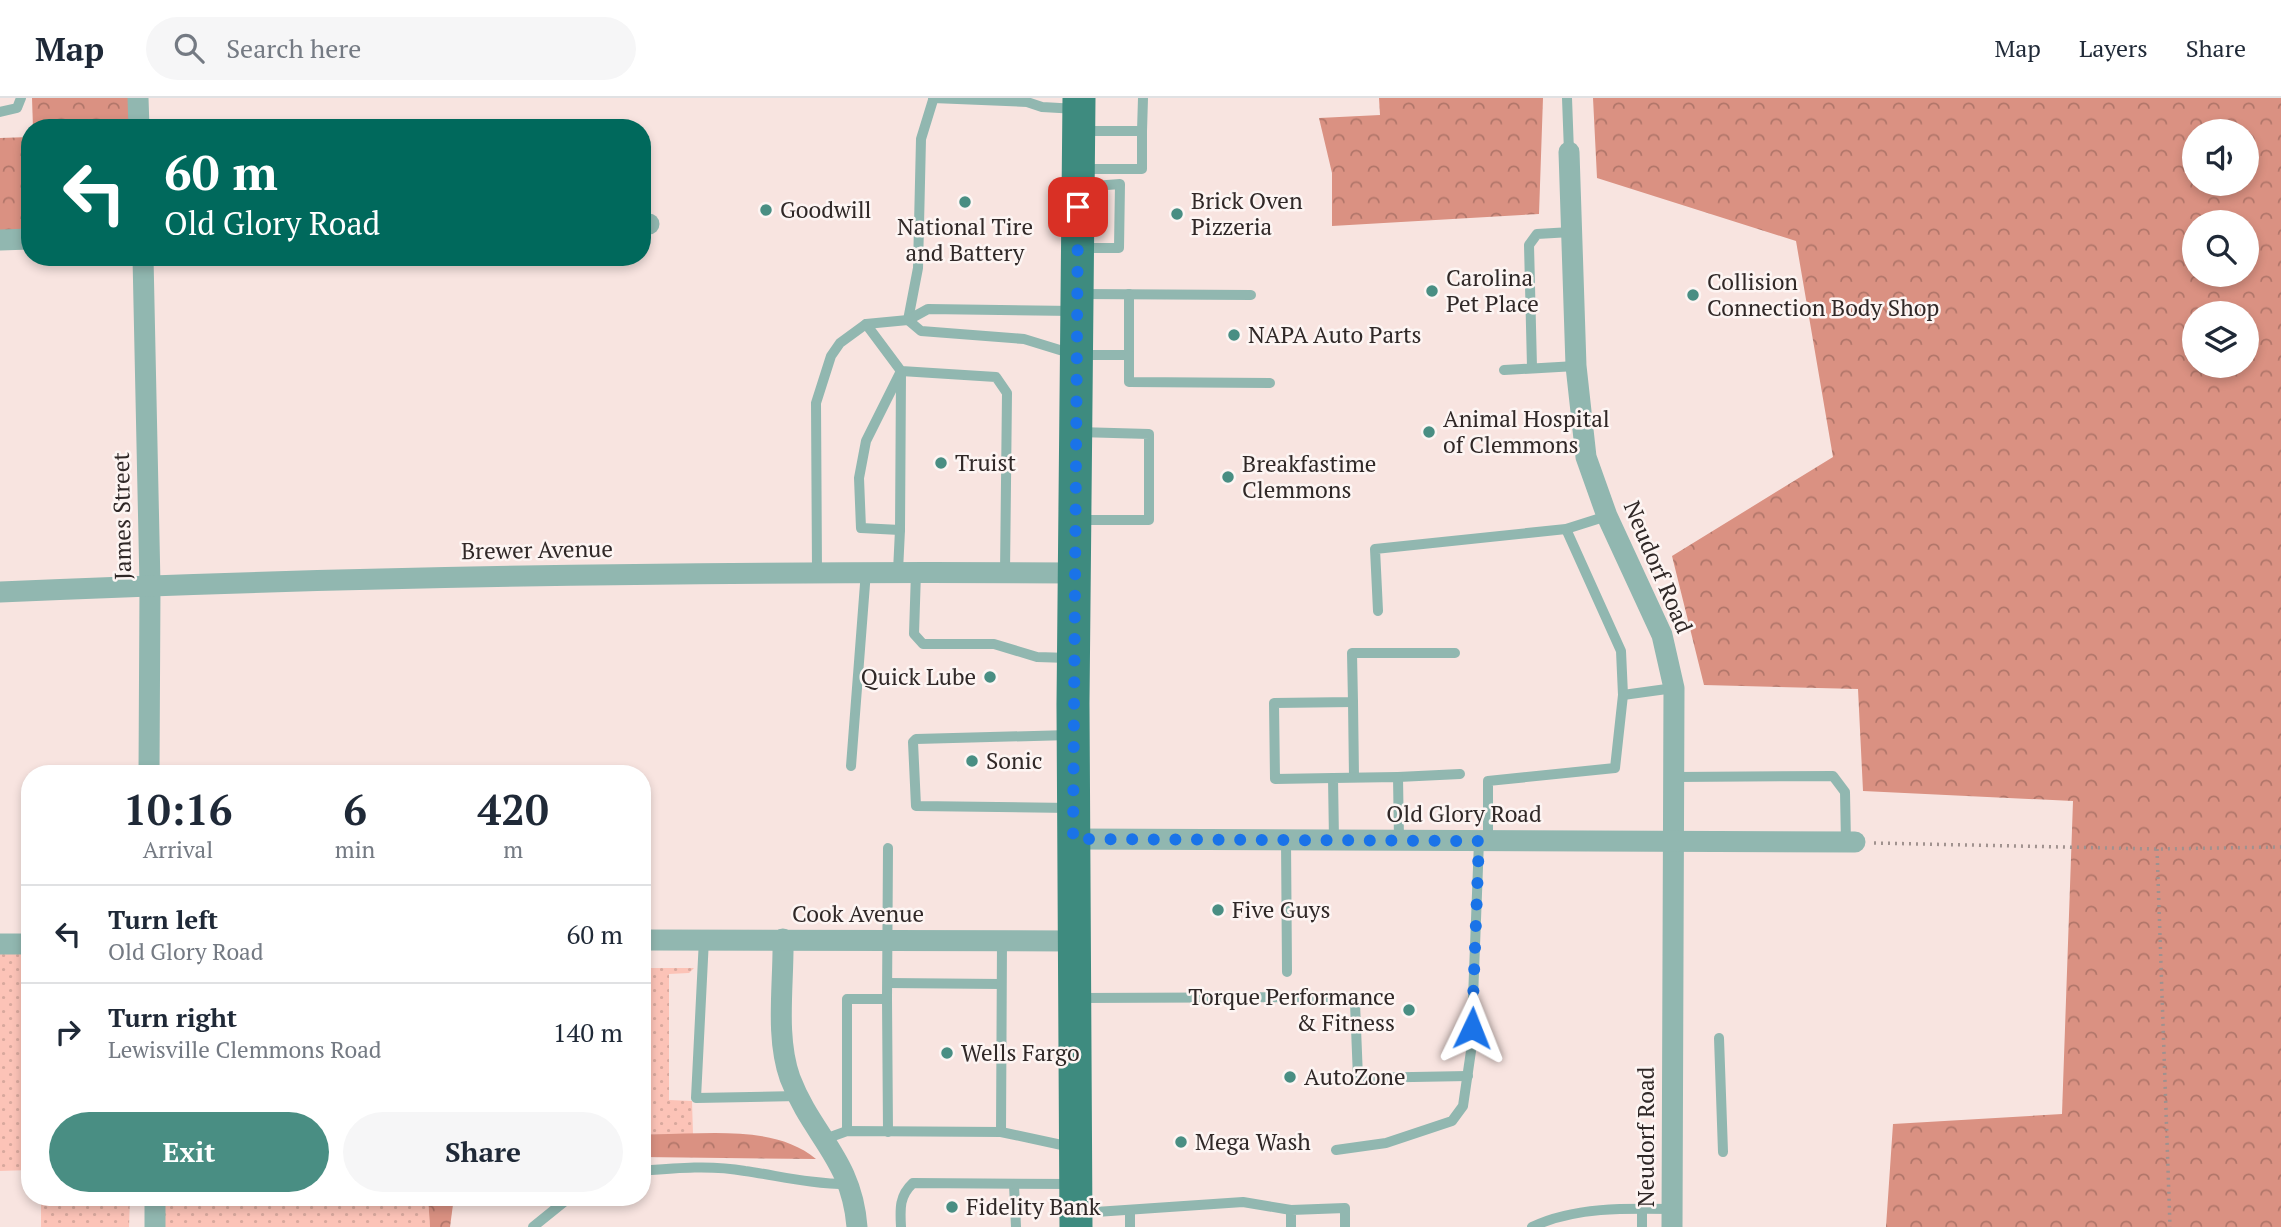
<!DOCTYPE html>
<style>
body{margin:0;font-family:"PT Serif",serif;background:#f6f6f7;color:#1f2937;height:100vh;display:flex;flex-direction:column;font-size:26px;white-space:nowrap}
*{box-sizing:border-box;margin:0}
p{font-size:23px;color:#747a83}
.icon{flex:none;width:38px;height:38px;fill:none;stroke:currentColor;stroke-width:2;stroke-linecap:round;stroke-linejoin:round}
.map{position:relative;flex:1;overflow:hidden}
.details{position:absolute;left:21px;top:667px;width:630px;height:441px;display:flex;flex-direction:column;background:#fff;border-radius:28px;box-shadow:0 4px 10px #0003}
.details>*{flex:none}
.guide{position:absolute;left:21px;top:21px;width:630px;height:147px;border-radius:28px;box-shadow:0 4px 10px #0003;background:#00695c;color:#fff;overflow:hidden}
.tools{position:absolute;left:2182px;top:21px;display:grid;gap:14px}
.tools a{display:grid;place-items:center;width:77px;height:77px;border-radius:50%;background:#fff;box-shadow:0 4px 10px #0003;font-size:35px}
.pin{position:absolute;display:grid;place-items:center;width:60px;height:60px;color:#fff;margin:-30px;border-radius:14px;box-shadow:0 4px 10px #0006}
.me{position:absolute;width:77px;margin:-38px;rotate:2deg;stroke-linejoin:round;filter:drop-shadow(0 0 5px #0008)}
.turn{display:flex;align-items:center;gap:24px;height:147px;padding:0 28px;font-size:32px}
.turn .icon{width:91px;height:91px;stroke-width:2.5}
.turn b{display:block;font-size:49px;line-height:60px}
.eta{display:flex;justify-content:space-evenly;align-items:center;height:119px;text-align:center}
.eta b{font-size:42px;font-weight:800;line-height:49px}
.action{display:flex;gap:14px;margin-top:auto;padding:14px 28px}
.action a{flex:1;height:80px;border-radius:42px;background:#498e83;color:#fff;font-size:28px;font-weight:800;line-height:80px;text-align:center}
.action a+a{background:#f6f6f7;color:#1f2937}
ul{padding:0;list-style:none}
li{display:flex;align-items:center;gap:21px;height:98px;padding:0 28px;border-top:2px solid #e0e1e3}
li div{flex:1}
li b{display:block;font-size:26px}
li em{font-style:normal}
header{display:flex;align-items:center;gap:42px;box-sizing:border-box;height:98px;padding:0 35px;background:#fff;border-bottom:2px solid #e0e1e3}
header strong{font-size:33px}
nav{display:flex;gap:38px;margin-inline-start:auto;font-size:24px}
.search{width:490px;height:63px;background:#f6f6f7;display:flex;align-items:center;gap:18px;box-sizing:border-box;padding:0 24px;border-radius:38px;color:#747a83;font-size:26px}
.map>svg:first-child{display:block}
.grass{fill:url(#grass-dots)}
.forest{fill:url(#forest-crowns);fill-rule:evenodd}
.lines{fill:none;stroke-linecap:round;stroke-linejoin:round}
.path{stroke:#a0918e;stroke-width:3.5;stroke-dasharray:2 5;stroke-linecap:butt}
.service{stroke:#91b7b0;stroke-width:10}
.minor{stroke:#91b7b0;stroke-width:21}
.primary{stroke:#3e8b7f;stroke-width:33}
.route{stroke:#1a73e8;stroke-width:12;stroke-dasharray:0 21.6}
.poi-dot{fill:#498e83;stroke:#fdf5f3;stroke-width:2.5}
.labels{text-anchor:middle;stroke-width:5;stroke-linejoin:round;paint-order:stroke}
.poi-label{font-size:23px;fill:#302827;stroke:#fdf5f3;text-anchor:start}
.street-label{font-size:23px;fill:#302827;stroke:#fdf5f3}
</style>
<header>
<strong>Map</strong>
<div class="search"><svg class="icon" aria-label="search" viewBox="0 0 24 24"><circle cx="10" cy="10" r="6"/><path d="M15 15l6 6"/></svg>Search here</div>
<nav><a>Map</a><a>Layers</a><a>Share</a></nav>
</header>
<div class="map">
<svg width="2281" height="1129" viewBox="0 0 2281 1129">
<defs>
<pattern id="grass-dots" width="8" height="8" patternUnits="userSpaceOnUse" patternTransform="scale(1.75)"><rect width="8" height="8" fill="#fcc3b7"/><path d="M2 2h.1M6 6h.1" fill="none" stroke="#d8a89d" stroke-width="1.8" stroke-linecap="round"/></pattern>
<pattern id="forest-crowns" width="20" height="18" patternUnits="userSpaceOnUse" patternTransform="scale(1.75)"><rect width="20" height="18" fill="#da9182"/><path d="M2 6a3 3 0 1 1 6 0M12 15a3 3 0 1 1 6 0" fill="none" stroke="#b1766a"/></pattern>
</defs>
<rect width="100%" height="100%" fill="#f8e4e0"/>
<g class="grass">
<polygon points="0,855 30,855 30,1072 0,1073"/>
<polygon points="642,870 694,870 689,875 669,876 669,1002 692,1003 693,1037 642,1036"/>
<polygon points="41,1099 130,1099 129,1129 41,1129"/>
<polygon points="165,1099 428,1099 430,1129 165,1129"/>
</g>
<g class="forest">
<polygon points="32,0 130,0 131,30 33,30"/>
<polygon points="1379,0 1543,0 1539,116 1332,128 1332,75 1319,20 1380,17"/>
<path d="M1593,0H2281V1129H1886L1893,1026L2062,1016L2073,703L1863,693L1858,591L1704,587L1672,458L1833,359L1796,143L1597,80ZM2194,33H2247V86H2194ZM2247,124V177H2194V124ZM2194,215H2247V268H2194Z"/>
<polygon points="30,39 30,132 0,133 0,40"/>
<path d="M642,1036C697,1038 772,1024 816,1061L642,1059Z"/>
<polygon points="428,1099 454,1099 450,1129 430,1129"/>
</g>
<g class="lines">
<g class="path">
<polyline points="1874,745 2157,751 2281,749"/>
<polyline points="2157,751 2170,1129"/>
</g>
<g class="service">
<polyline points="933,0 1027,4 1042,9 1077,11"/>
<polyline points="1567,0 1569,54"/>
<polyline points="0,14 17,10 21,0"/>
<polyline points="1142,33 1143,0"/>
<polyline points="1081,71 1142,71 1142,33 1083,33"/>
<polyline points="1081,150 1119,150 1120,86 1081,89"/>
<polyline points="1082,196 1251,197"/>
<polyline points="908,222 921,233 1024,241 1076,257 1129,257 1129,196"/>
<polyline points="908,222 918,170 921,41 933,2"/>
<polyline points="866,226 901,273 996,279 1007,295 1005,475"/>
<polyline points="1129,257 1129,284 1270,285"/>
<polyline points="1532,269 1529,147 1537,136 1571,134"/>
<polyline points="1504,272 1576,268"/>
<polyline points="1077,422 1149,422 1149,336 1078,334"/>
<polyline points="900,432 901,276"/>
<polyline points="817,473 816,305 831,258 840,245 866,226 908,222 928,211 1074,213"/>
<polyline points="898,473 900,432 861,430 859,380 866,343 901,273"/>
<polyline points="916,474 914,536 923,546 994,546 1037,559 1069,560"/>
<polyline points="1378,513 1375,451 1566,431 1607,418"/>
<polyline points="1623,597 1674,590"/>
<polyline points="1353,604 1354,679"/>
<polyline points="1070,637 916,641 913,644 916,708 1071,710"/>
<polyline points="851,668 866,473"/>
<polyline points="1398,679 1460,676"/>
<polyline points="1676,679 1833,678 1845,694 1846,744"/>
<polyline points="1333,680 1275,681 1274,605 1353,604 1352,555 1455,555"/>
<polyline points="1286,742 1287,874"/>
<polyline points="1334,742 1333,680 1398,679 1399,742"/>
<polyline points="1488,743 1488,683 1615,670 1623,597 1621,553 1566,431"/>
<polyline points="704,841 696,1000 798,998"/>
<polyline points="888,885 1001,886"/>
<polyline points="1079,900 1342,899 1355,905 1358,980 1468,978"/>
<polyline points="887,901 888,1034"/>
<polyline points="1719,940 1723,1054"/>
<polyline points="847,1033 847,901 887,901 888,750"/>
<polyline points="1001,1034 1002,843"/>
<polyline points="825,1041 847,1033 1001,1034 1071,1049"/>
<polyline points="1336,1052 1386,1045 1452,1023 1463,1008 1471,953 1479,743"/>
<path d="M642,1073C677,1070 711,1067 745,1073C780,1078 812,1086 848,1086"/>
<polyline points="1014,1087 1016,1129"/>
<polyline points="1081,1115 1243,1104 1291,1112"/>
<polyline points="533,1129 570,1099"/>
<path d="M901,1129C900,1111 899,1098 913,1085L1072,1086"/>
<polyline points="1130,1129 1130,1113"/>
<polyline points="1291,1129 1291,1112 1345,1110 1345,1129"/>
<path d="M1532,1129C1573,1109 1627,1110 1672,1111"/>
<polyline points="1642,1129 1642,1110"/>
</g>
<g class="minor">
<polyline points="138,0 139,30"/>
<polyline points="1569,54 1576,268 1586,359 1607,418 1662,537 1674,590 1672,1129"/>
<polyline points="642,126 649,126"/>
<polyline points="0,142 30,141"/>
<polyline points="143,159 150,487 149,676"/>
<path d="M0,494C358,478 716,473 1074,475"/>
<polyline points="1073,741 1855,744"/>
<path d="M783,841C784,885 775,938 790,980C812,1038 852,1061 857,1129"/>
<polyline points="642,842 1073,843"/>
<polyline points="0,846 30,846"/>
<polyline points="155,1129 155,1099"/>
</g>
<polyline class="primary" points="1076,1129 1073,606 1079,0"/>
</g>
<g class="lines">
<polyline class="route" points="1078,109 1073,741 1479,743 1472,930"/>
</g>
<g class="poi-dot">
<circle cx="965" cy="104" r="7"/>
<circle cx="766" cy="112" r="7"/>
<circle cx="1177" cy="116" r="7"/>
<circle cx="1432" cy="193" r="7"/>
<circle cx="1693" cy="197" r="7"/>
<circle cx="1234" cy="237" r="7"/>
<circle cx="1429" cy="334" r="7"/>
<circle cx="941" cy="365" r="7"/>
<circle cx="1228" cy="379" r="7"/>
<circle cx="990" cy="579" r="7"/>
<circle cx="972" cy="663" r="7"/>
<circle cx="1218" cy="812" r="7"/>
<circle cx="1409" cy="912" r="7"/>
<circle cx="947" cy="955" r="7"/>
<circle cx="1290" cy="979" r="7"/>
<circle cx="1181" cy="1044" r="7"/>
<circle cx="952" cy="1109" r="7"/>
</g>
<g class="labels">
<g class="poi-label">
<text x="1191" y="111">Brick Oven<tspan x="1191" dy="26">Pizzeria</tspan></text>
<text x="780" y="120">Goodwill</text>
<text x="965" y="137" text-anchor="middle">National Tire<tspan x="965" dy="26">and Battery</tspan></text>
<text x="1446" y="188">Carolina<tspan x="1446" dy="26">Pet Place</tspan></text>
<text x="1707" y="192">Collision<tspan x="1707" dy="26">Connection Body Shop</tspan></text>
<text x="1248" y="245">NAPA Auto Parts</text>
<text x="1443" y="329">Animal Hospital<tspan x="1443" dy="26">of Clemmons</tspan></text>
<text x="955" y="373">Truist</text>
<text x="1242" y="374">Breakfastime<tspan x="1242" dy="26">Clemmons</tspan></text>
<text x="976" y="587" text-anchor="end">Quick Lube</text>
<text x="986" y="671">Sonic</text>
<text x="1232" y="820">Five Guys</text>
<text x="1395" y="907" text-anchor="end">Torque Performance<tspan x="1395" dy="26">&amp; Fitness</tspan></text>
<text x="961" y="963">Wells Fargo</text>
<text x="1304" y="987">AutoZone</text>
<text x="1195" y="1052">Mega Wash</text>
<text x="966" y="1117">Fidelity Bank</text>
</g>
<g class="street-label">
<text transform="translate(122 418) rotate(-91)" y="8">James Street</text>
<text transform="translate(537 452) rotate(-1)" y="8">Brewer Avenue</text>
<text transform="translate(1658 469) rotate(67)" y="8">Neudorf Road</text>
<text x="1464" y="724">Old Glory Road</text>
<text x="858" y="824">Cook Avenue</text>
<text transform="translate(1646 1039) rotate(-90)" y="8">Neudorf Road</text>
</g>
</g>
</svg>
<div class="tools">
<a><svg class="icon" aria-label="sound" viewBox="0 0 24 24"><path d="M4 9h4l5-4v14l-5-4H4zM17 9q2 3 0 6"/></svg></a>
<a><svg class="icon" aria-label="search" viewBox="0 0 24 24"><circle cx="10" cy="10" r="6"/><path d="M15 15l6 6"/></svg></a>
<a><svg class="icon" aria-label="layers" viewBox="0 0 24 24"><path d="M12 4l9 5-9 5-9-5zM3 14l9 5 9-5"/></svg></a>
</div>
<div class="pin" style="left:1078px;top:109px;background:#d93025"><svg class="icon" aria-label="arrive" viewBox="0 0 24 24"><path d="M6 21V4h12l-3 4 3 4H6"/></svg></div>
<svg class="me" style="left:1472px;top:930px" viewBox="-20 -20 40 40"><path d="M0-17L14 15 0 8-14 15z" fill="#1a73e8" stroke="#fff" stroke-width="4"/></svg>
<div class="guide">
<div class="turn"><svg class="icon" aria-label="left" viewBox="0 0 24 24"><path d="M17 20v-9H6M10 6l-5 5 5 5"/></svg><div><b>60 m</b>Old Glory Road</div></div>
</div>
<section class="details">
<div class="eta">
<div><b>10:16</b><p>Arrival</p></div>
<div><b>6</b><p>min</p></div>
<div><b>420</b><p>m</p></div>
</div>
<ul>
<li><svg class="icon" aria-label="left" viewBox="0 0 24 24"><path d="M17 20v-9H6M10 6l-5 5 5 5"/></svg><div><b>Turn left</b><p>Old Glory Road</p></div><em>60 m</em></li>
<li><svg class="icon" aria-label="right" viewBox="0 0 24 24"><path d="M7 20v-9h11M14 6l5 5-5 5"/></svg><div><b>Turn right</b><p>Lewisville Clemmons Road</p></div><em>140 m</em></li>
</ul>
<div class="action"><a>Exit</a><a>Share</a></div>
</section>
</div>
